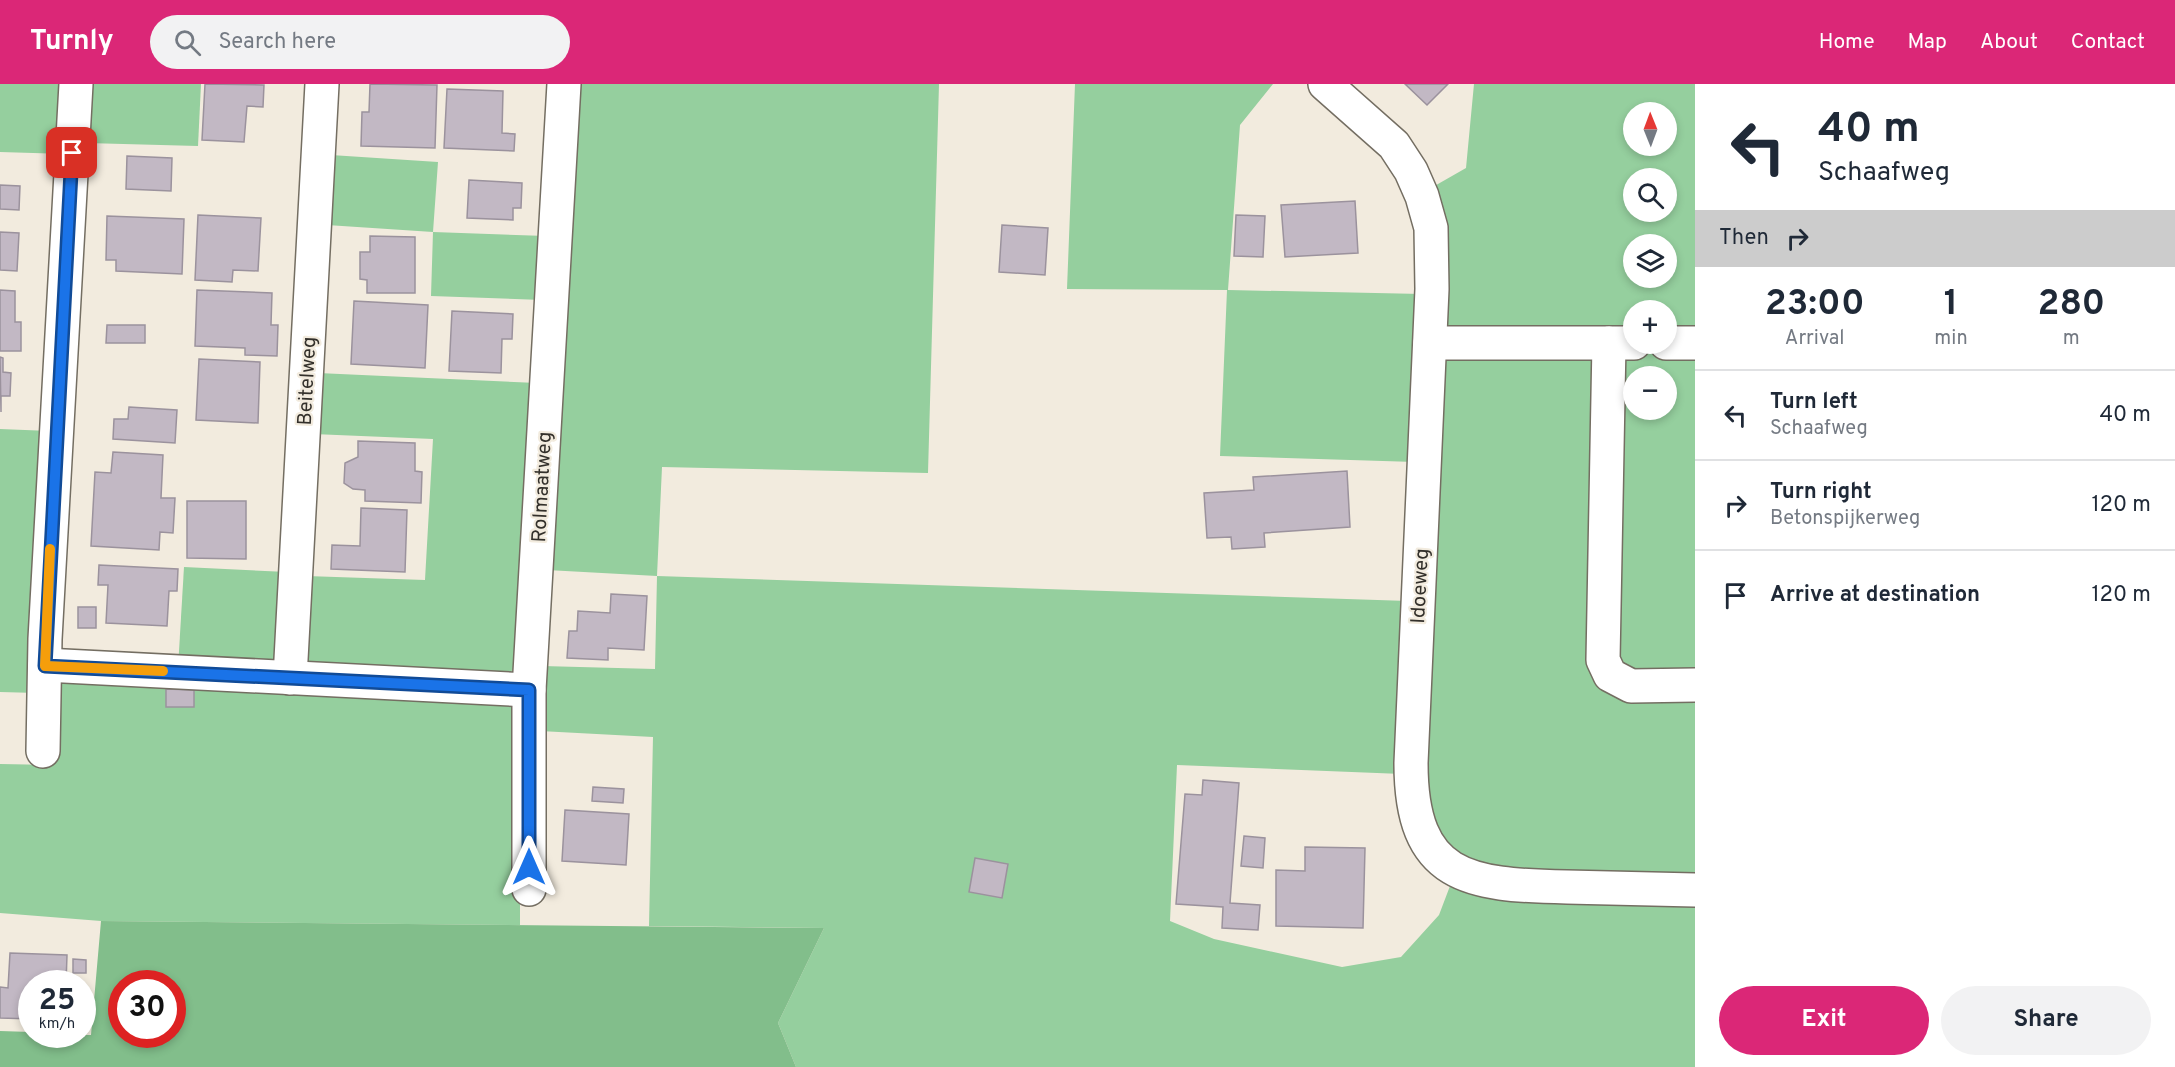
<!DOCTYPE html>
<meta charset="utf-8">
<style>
body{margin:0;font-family:Overpass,sans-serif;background:#f2f2f3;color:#1f2937;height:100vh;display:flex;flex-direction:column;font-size:22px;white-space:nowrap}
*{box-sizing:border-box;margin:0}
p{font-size:20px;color:#747a83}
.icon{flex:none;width:33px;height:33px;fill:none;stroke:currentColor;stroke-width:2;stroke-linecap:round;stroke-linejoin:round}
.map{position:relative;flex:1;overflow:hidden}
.details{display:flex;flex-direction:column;background:#fff;width:480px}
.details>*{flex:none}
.top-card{background:#fff;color:#1f2937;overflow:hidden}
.needle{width:39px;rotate:359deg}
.controls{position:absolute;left:1623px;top:18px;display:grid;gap:12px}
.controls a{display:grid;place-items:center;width:54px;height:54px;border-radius:50%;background:#fff;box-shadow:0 3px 9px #0003;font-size:30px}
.speed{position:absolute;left:18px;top:886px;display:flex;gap:12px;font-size:30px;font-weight:700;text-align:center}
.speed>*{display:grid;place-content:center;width:78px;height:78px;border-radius:50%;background:#fff;box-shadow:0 3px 9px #0003;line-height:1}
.speed small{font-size:15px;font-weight:400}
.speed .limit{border:9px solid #d22;background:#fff;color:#111}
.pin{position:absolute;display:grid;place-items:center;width:51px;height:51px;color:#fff;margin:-26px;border-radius:12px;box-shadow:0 3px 9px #0006}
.me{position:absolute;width:66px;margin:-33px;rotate:0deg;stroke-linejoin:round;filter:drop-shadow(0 0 4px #0008)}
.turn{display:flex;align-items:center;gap:21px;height:126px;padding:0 24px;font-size:27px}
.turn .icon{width:78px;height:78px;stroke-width:2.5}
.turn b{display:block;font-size:42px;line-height:51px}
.then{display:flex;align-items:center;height:57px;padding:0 24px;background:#0003;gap:12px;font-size:22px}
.eta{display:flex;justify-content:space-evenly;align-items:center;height:102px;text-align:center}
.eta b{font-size:36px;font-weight:700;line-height:42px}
.cta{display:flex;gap:12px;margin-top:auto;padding:12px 24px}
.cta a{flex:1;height:69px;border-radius:36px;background:#db2777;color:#fff;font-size:24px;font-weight:700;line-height:69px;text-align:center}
.cta a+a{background:#f2f2f3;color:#1f2937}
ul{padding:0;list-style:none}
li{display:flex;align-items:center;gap:18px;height:90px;padding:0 24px;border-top:2px solid #e0e1e3}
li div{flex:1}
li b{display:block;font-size:22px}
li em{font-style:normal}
header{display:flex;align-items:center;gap:36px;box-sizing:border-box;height:84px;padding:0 30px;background:#db2777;color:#fff}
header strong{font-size:28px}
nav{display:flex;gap:33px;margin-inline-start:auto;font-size:21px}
.search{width:420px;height:54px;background:#f2f2f3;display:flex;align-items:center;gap:15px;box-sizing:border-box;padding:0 21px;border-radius:33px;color:#747a83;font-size:22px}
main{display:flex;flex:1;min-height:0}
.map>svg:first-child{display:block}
.green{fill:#95cf9e;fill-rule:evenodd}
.forest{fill:#82be8b;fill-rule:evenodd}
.building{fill:#c2b8c4;stroke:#9b929d;stroke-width:1.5}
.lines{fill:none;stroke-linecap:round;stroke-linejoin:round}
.minor-casing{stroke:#746e62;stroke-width:36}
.minor{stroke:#fff;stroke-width:33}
.route-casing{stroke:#114b97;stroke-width:15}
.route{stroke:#1a73e8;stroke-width:10}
.slow{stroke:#f59e0b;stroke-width:10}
.labels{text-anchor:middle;stroke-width:4.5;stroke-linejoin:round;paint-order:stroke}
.street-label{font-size:20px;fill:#33302b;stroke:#f2ebde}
</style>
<header>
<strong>Turnly</strong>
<div class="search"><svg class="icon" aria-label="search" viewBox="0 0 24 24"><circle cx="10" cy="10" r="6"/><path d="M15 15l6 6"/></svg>Search here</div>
<nav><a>Home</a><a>Map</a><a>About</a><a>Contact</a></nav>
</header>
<main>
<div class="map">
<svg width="1695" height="983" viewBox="0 0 1695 983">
<rect width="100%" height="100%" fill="#f2ebde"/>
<g class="green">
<polygon points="0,0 69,0 66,70 0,68"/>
<polygon points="88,0 201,0 198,62 86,59"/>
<polygon points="575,0 939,0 928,389 662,383 657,492 1408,517 1402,690 1177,681 1170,837 1214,855 1342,883 1401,873 1439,831 1450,802 1500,815 1695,818 1695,983 796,983 778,939 824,844 649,842 653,653 540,647 542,582 655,585 657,492 547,486"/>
<polygon points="1075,0 1273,0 1240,41 1228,206 1422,210 1415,378 1220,372 1227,206 1067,205"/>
<path d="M1474,0H1695V795L1468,783L1427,735L1431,104L1466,84ZM1634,28H1666V62H1634ZM1634,94H1666V128H1634ZM1634,160H1666V194H1634ZM1634,226H1666V260H1634ZM1634,292H1666V326H1634Z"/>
<polygon points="331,71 438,78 433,148 546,152 542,216 431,212 433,148 327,141"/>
<polygon points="318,289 537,299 518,580 508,591 305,581 306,492 425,496 433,355 313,350"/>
<polygon points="0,345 50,347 37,609 0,608"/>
<polygon points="184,483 287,488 276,582 178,584"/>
<polygon points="59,594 514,620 520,630 520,841 101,837 0,829 0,680 53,681 54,604"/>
</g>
<path class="forest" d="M101,837L824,844L778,939L796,983H0V947L31,948L32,951H91ZM122,900H172V951H122Z"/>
<g class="building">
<polygon points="205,0 264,1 263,23 247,22 244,58 202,56"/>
<polygon points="370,0 437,1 435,64 361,62 362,28 369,28"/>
<polygon points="1405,0 1448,0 1427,21"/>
<polygon points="447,5 503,7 502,49 515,50 514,67 444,64"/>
<polygon points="127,72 172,74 171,107 126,105"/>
<polygon points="469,96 522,99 521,124 513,124 513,136 467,134"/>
<polygon points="0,101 20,102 19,126 0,125"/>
<polygon points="1355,117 1358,169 1285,173 1281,121"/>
<polygon points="198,131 261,134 258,187 233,186 232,198 195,196"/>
<polygon points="1236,131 1265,132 1263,173 1234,172"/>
<polygon points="107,132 184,135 182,190 116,187 116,176 106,176"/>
<polygon points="1002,141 1048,144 1045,191 999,188"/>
<polygon points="0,148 19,149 17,187 0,186"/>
<polygon points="370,152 415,153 415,209 367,209 367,196 360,195 360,168 370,168"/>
<polygon points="0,206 15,207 15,238 21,238 21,267 0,267"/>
<polygon points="197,206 272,209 271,241 278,241 277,272 245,271 245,264 195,262"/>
<polygon points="354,217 428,221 425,284 351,280"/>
<polygon points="452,227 513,230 512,255 502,255 501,289 449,287"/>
<polygon points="107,241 145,241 145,259 106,259"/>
<polygon points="0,273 3,274 3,288 11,289 10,312 1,312 1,328"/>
<polygon points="199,275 260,278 258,339 196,336"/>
<polygon points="129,323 177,326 175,359 113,355 114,335 128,335"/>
<polygon points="358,357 415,359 415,387 422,388 421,419 365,417 365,406 353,405 344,399 345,379 358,373"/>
<polygon points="113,368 163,371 161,414 175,414 173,449 160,448 159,466 91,462 95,388 111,389"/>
<polygon points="1347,387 1350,443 1264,449 1265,463 1232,465 1231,453 1207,454 1204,409 1254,406 1253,393"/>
<polygon points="187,417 246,417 246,475 187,474"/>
<polygon points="361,424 407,426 405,488 331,485 332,461 360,462"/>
<polygon points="99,481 178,485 177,507 169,507 167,542 106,539 108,501 98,501"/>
<polygon points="611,510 647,512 644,566 608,564 608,576 567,574 569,547 577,547 578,527 610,529"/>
<rect x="78" y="523" width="18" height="21"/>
<polygon points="166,605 194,606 194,623 166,623"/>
<polygon points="1203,696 1239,699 1230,819 1260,821 1258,846 1222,844 1223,823 1176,820 1185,710 1202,711"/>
<polygon points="593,703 624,705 623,719 592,717"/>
<polygon points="565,726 629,730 626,781 562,777"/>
<polygon points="1244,752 1265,754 1263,784 1241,782"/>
<polygon points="1305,763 1365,764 1363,844 1276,842 1276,786 1305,787"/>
<polygon points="975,774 1008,780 1002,814 969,808"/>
<polygon points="10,869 67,871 66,900 32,900 32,935 0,934 0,903 8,904"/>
<polygon points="73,875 86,876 86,889 73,889"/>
</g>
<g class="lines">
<defs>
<g id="minor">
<path d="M1325,0L1394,61L1411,87L1422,112L1431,144L1432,205L1411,679C1411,795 1468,801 1567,803C1610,804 1652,805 1695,806"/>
<polyline points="1430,259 1634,259"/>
<polyline points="1609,259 1603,576 1610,591 1631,602 1695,601"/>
<polyline points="1666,259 1695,259"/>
<polyline points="45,581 529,606"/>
<polyline points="290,594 322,0"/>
<polyline points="43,667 45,555 76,0"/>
<polyline points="529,805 529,606 564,0"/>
</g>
</defs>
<use href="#minor" class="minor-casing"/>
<use href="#minor" class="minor"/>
</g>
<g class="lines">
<defs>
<polyline id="route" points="72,69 45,582 529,606 529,783"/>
</defs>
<use href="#route" class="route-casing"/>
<use href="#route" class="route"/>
<polyline class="slow" points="50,465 45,582 163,587"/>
</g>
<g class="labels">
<g class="street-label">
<text transform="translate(306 297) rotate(-87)" y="7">Beitelweg</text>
<text transform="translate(541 403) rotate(-87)" y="7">Rolmaatweg</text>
<text transform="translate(1419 502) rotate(-87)" y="7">Idoeweg</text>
</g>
</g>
</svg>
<div class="controls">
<a><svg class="needle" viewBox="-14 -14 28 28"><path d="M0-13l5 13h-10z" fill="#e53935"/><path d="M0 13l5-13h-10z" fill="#747a83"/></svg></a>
<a><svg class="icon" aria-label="search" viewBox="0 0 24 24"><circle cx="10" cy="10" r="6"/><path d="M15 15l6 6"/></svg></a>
<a><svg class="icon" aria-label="layers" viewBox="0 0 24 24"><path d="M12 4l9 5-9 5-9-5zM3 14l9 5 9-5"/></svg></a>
<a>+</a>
<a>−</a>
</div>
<div class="speed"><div>25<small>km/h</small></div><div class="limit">30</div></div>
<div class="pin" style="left:72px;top:69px;background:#d93025"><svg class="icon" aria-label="arrive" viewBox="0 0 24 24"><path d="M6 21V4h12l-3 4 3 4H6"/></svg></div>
<svg class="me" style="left:529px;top:783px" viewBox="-20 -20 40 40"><path d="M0-17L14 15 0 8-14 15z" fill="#1a73e8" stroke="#fff" stroke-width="4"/></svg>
</div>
<section class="details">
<div class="top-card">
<div class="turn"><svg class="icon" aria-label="left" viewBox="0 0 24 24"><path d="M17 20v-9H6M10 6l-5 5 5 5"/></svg><div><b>40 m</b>Schaafweg</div></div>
<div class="then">Then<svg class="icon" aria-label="right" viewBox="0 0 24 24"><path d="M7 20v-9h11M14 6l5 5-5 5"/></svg></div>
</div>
<div class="eta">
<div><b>23:00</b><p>Arrival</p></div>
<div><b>1</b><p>min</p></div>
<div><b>280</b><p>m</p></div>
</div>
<ul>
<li><svg class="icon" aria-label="left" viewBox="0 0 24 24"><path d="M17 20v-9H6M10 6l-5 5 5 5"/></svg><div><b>Turn left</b><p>Schaafweg</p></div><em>40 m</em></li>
<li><svg class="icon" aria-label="right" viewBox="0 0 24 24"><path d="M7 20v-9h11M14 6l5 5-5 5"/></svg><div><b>Turn right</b><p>Betonspijkerweg</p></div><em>120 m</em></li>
<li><svg class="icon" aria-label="arrive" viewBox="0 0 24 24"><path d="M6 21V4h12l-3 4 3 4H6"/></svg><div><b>Arrive at destination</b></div><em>120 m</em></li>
</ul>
<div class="cta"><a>Exit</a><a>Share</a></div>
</section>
</main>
